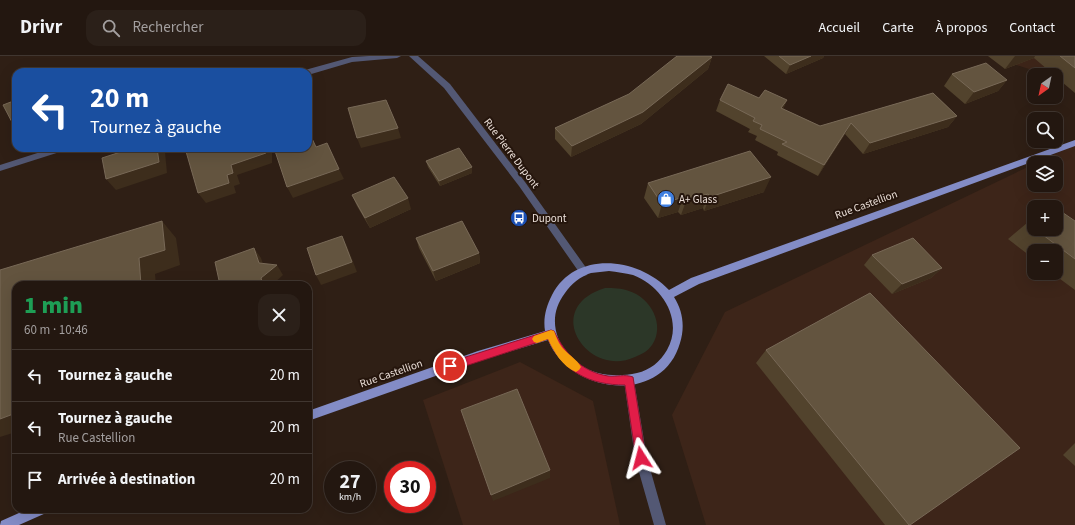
<!DOCTYPE html>
<html lang="fr">
<meta charset="utf-8">
<style>
body{margin:0;font-family:"Source Sans 3",sans-serif;background:#2b2019;color:#f1f3f6;height:100vh;display:flex;flex-direction:column;font-size:15px;white-space:nowrap}
*{box-sizing:border-box;margin:0}
p{font-size:13px;color:#a39f9f}
.icon{flex:none;width:22px;height:22px;fill:none;stroke:currentColor;stroke-width:2;stroke-linecap:round;stroke-linejoin:round}
.map{position:relative;flex:1;overflow:hidden}
.drawer{position:absolute;left:12px;top:225px;width:300px;height:232px;display:flex;flex-direction:column;background:#231710;border-radius:12px;box-shadow:0 4px 16px #0002,0 0 0 1px #403630}
.drawer>*{flex:none}
.top-card{position:absolute;left:12px;top:12px;width:300px;height:84px;border-radius:12px;box-shadow:0 4px 16px #0002,0 0 0 1px #403630;background:#1a4fa0;color:#fff;overflow:hidden}
.needle{width:26px;rotate:213deg}
.fabs{position:absolute;left:1027px;top:12px;display:grid;gap:8px}
.fabs a{display:grid;place-items:center;width:36px;height:36px;border-radius:8px;background:#231710;box-shadow:0 4px 16px #0002,0 0 0 1px #403630;font-size:20px}
.speed{position:absolute;left:324px;top:405px;display:flex;gap:8px;font-size:20px;font-weight:700;text-align:center}
.speed>*{display:grid;place-content:center;width:52px;height:52px;border-radius:50%;background:#231710;box-shadow:0 4px 16px #0002,0 0 0 1px #403630;line-height:1}
.speed small{font-size:10px;font-weight:400}
.speed .limit{border:6px solid #d22;background:#fff;color:#111}
.pin{position:absolute;display:grid;place-items:center;width:34px;height:34px;color:#fff;margin:-17px;border:2px solid #fff;border-radius:50%;box-shadow:0 1px 4px #0007}
.me{position:absolute;width:44px;margin:-22px;rotate:351deg;stroke-linejoin:round;filter:drop-shadow(0 0 3px #0008)}
.turn{display:flex;align-items:center;gap:14px;height:84px;padding:0 12px;font-size:18px}
.turn .icon{width:52px;height:52px;stroke-width:2.5}
.turn b{display:block;font-size:28px;line-height:34px}
.round{display:grid;place-items:center;flex:none;width:42px;height:42px;border-radius:12px;background:#2b2019}
.overview{display:flex;align-items:center;justify-content:space-between;height:68px;padding:0 12px}
h1{font-size:24px;font-weight:800;line-height:30px;color:#1e9e55}
ul{padding:0;list-style:none}
li{display:flex;align-items:center;gap:12px;height:52px;padding:0 12px;border-top:1px solid #403630}
li div{flex:1}
li b{display:block;font-size:15px}
li em{font-style:normal}
header{display:flex;align-items:center;gap:24px;box-sizing:border-box;height:56px;padding:0 20px;background:#231710;border-bottom:1px solid #403630}
header strong{font-size:19px}
nav{display:flex;gap:22px;margin-inline-start:auto;font-size:14px}
.search{width:280px;height:36px;background:#2b2019;display:flex;align-items:center;gap:10px;box-sizing:border-box;padding:0 14px;border-radius:12px;color:#a39f9f;font-size:15px}
.map>svg:first-child{display:block}
.built{fill:#3d2519;fill-rule:evenodd}
.green{fill:#2c3728}
.lines{fill:none;stroke-linecap:round;stroke-linejoin:round}
.minor{fill:#535874;fill-rule:evenodd}
.major{fill:#838cc6;fill-rule:evenodd}
.wall{fill:#52432d}
.shaded-wall{fill:#3d2d1c}
.building{fill:#63543f;stroke:#786957}
.route{fill:#e11d48;stroke:#92132f}
.slow{fill:#f59e0b}
.labels{text-anchor:middle;stroke-width:4;stroke-linejoin:round;paint-order:stroke}
.street-label{font-size:11px;fill:#ebdfd8;stroke:#25150c}
.poi-label{font-size:11px;fill:#ebdfd8;stroke:#25150c;text-anchor:start}
</style>
<header>
<strong>Drivr</strong>
<div class="search"><svg class="icon" aria-label="search" viewBox="0 0 24 24"><circle cx="10" cy="10" r="6"/><path d="M15 15l6 6"/></svg>Rechercher</div>
<nav><a>Accueil</a><a>Carte</a><a>À propos</a><a>Contact</a></nav>
</header>
<div class="map">
<svg width="1075" height="469" viewBox="0 0 1075 469">
<rect width="100%" height="100%" fill="#2f1f15"/>
<g class="built">
<polygon points="1075,0 1075,29 1056,22 1056,19 1047,19 999,3"/>
<path d="M1075,88V469H706L672,359L725,256L1034,108V129H1056V107H1036ZM1034,151H1056V173H1034ZM1034,195H1056V217H1034Z"/>
<polygon points="520,306 593,345 620,469 463,469 423,344"/>
</g>
<path class="green" d="M605,232C614,232 621,232 629,235C650,241 666,269 652,289C648,295 642,298 635,301C588,323 540,252 605,232Z"/>
<g class="lines">
<g class="minor">
<polygon points="369,0 401,0 397,2 352,6 308,19 308,16 304,16 305,14 352,1"/>
<polygon points="409,0 418,0 450,28 525,126 587,213 589,216 587,219 584,220 581,219 519,130 444,32"/>
<polygon points="53,92 67,92 66,94 0,115 0,109"/>
<polygon points="629,320 633,321 634,325 647,402 666,469 654,469 635,402 624,325 625,321"/>
</g>
<g class="major">
<path d="M1075,84V90L699,228L674,241C683,255 685,271 680,287C662,350 570,338 548,284L478,305L308,365V355L478,295L545,275C543,262 546,251 552,239C575,194 638,201 669,234L691,222ZM609,215C617,216 625,217 633,219C662,230 684,264 667,294C660,306 650,314 637,317C624,320 610,320 598,317C563,307 541,268 565,237C571,228 581,220 591,217C597,216 603,216 609,215Z"/>
<polygon points="28,453 48,453 46,457 19,469 0,469 1,465"/>
</g>
</g>
<g class="wall">
<polygon points="764,0 824,0 823,2 786,18"/>
<polygon points="988,0 1075,0 1075,37 1056,21 1056,19 1054,19 1034,2 1005,13"/>
<polygon points="712,1 708,13 641,68 571,101 555,83 555,72"/>
<polygon points="952,18 1007,24 998,35 965,48 944,30"/>
<polygon points="933,37 957,60 948,71 863,98 845,78 818,120 777,99 778,96 755,84 757,80 748,76 750,73 716,55 720,44 759,42 787,44 783,53 820,70"/>
<polygon points="426,105 472,111 472,117 440,130 428,111"/>
<polygon points="648,127 764,136 704,155 703,152 681,159 678,156 658,162 644,142"/>
<polygon points="352,139 411,153 370,172 357,150"/>
<polygon points="1034,162 1034,173 1056,173 1075,165 1075,234 1052,217 1056,217 1056,195 1034,195 1034,203 1008,183 1027,167"/>
<polygon points="416,182 479,197 480,207 436,225 419,192"/>
<polygon points="872,199 942,212 931,222 892,238 864,209"/>
<polygon points="766,294 910,469 885,469 756,307"/>
<polygon points="1075,387 1075,410 1063,399"/>
</g>
<g class="shaded-wall">
<polygon points="811,0 824,0 823,2 786,18 790,9"/>
<polygon points="1015,0 1035,0 1034,2 1005,13"/>
<polygon points="712,1 708,13 641,68 571,101 572,90"/>
<polygon points="1007,24 998,35 965,48 974,36"/>
<polygon points="787,44 782,56 781,52"/>
<polygon points="957,60 948,71 863,98 870,87"/>
<polygon points="851,67 845,78 818,120 824,109"/>
<polygon points="398,72 401,82 361,92 357,82"/>
<polygon points="157,92 161,92 165,96 167,117 116,134 106,123"/>
<polygon points="266,92 272,92 272,107 237,119 240,128 234,130 236,137 206,147 198,137 227,119 231,109"/>
<polygon points="472,111 472,117 440,130 439,125"/>
<polygon points="339,113 344,123 293,142 287,131"/>
<polygon points="771,121 764,136 704,155 710,141"/>
<polygon points="708,138 703,152 681,159 686,145"/>
<polygon points="683,141 678,156 658,162 662,148"/>
<polygon points="408,142 411,153 370,172 365,162"/>
<polygon points="162,165 176,182 180,209 155,218 156,229 141,229 139,202"/>
<polygon points="342,180 347,190 357,216 321,229 316,219"/>
<polygon points="254,192 261,202 266,217 259,207"/>
<polygon points="479,197 480,207 436,225 433,215"/>
<polygon points="277,209 283,219 272,229 263,229 261,222"/>
<polygon points="942,212 931,222 892,238 902,228"/>
<polygon points="16,357 16,376 0,381 0,363"/>
<polygon points="550,414 550,422 493,445 491,439"/>
</g>
<g class="building">
<polygon points="677,0 709,0 712,1 643,56 572,90 555,72 629,38"/>
<polygon points="779,0 811,0 790,9"/>
<polygon points="1060,0 1075,0 1075,12"/>
<polygon points="986,7 1007,24 974,36 952,18"/>
<polygon points="728,28 759,42 765,34 787,44 781,52 820,70 933,37 957,60 870,87 851,67 824,109 782,88 787,86 760,73 762,69 753,65 755,62 720,44"/>
<polygon points="16,44 16,69 14,70 3,49"/>
<polygon points="386,44 398,72 357,82 348,52"/>
<polygon points="308,74 316,91 327,87 339,113 287,131 274,92 308,92"/>
<polygon points="133,92 157,92 159,106 106,123 102,102"/>
<polygon points="185,92 266,92 266,97 231,109 233,117 227,119 229,127 198,137"/>
<polygon points="459,92 472,111 439,125 426,105"/>
<polygon points="750,95 771,121 710,141 708,138 686,145 683,141 662,148 648,127"/>
<polygon points="394,121 408,142 365,162 352,139"/>
<polygon points="1056,152 1075,165 1075,203 1035,173 1056,173"/>
<polygon points="1034,162 1034,172 1027,167"/>
<polygon points="162,165 165,194 139,202 141,229 16,229 16,357 0,363 0,214"/>
<polygon points="462,165 479,197 433,215 416,182"/>
<polygon points="342,180 352,206 316,219 307,192"/>
<polygon points="913,182 942,212 902,228 872,199"/>
<polygon points="254,192 259,207 277,209 261,222 263,229 220,229 215,206"/>
<polygon points="870,237 1020,392 910,469 909,469 766,294"/>
<polygon points="517,333 550,414 491,439 461,354"/>
</g>
<path class="route" d="M551,274L554,275C565,298 582,316 608,320C616,321 625,318 633,321L646,402L645,406L641,407L637,406L636,402L625,329C590,329 563,316 548,283L450,315L447,314L445,310L447,307L450,306Z"/>
<path class="slow" d="M551,274L554,275C556,280 558,286 561,290C566,297 578,304 581,311L579,314L576,316C562,310 554,296 548,283L537,287L534,286L532,283L534,280Z"/>
<defs>
<symbol id="shop-disc" viewBox="-11 -11 22 22"><circle r="9.5" fill="#3f7fe0" stroke="#25150c"/><path d="M-5-2.5h2.3a2.7 3.5 0 0 1 5.4 0H5L5.5 6h-11ZM-1.5-2.5h3a1.5 2.3 0 0 0-3 0Z" fill="#fff"/></symbol>
<symbol id="bus-disc" viewBox="-11 -11 22 22"><circle r="9.5" fill="#1a4fb4" stroke="#25150c"/><path d="M-5-6H5V4H4V6H2V4H-2V6H-4V4H-5ZM-3.5-4V0h7V-4ZM-3.5 1.2v1.5H-2V1.2ZM2 1.2v1.5H3.5V1.2Z" fill="#fff"/></symbol>
</defs>
<g fill-rule="evenodd">
<use href="#shop-disc" x="656" y="133" width="20" height="20"/>
<use href="#bus-disc" x="509" y="152" width="20" height="20"/>
</g>
<g class="labels">
<g class="street-label">
<text transform="translate(512 97) rotate(53)" y="4">Rue Pierre Dupont</text>
<text transform="translate(866 148) rotate(-20)" y="4">Rue Castellion</text>
<text transform="translate(391 317) rotate(-19)" y="4">Rue Castellion</text>
</g>
<g class="poi-label">
<text x="679" y="147">A+ Glass</text>
<text x="532" y="166">Dupont</text>
</g>
</g>
</svg>
<div class="fabs">
<a><svg class="needle" viewBox="-14 -14 28 28"><path d="M0-13l5 13h-10z" fill="#e53935"/><path d="M0 13l5-13h-10z" fill="#a39f9f"/></svg></a>
<a><svg class="icon" aria-label="search" viewBox="0 0 24 24"><circle cx="10" cy="10" r="6"/><path d="M15 15l6 6"/></svg></a>
<a><svg class="icon" aria-label="layers" viewBox="0 0 24 24"><path d="M12 4l9 5-9 5-9-5zM3 14l9 5 9-5"/></svg></a>
<a>+</a>
<a>−</a>
</div>
<div class="speed"><div>27<small>km/h</small></div><div class="limit">30</div></div>
<div class="pin" style="left:450px;top:310px;background:#d93025"><svg class="icon" aria-label="arrive" viewBox="0 0 24 24"><path d="M6 21V4h12l-3 4 3 4H6"/></svg></div>
<svg class="me" style="left:641px;top:402px" viewBox="-20 -20 40 40"><path d="M0-17L14 15 0 8-14 15z" fill="#e11d48" stroke="#fff" stroke-width="4"/></svg>
<div class="top-card">
<div class="turn"><svg class="icon" aria-label="left" viewBox="0 0 24 24"><path d="M17 20v-9H6M10 6l-5 5 5 5"/></svg><div><b>20 m</b>Tournez à gauche</div></div>
</div>
<section class="drawer">
<div class="overview"><div><h1>1 min</h1><p>60 m · 10:46</p></div><a class="round"><svg class="icon" aria-label="close" viewBox="0 0 24 24"><path d="M6 6l12 12M18 6L6 18"/></svg></a></div>
<ul>
<li><svg class="icon" aria-label="left" viewBox="0 0 24 24"><path d="M17 20v-9H6M10 6l-5 5 5 5"/></svg><div><b>Tournez à gauche</b></div><em>20 m</em></li>
<li><svg class="icon" aria-label="left" viewBox="0 0 24 24"><path d="M17 20v-9H6M10 6l-5 5 5 5"/></svg><div><b>Tournez à gauche</b><p>Rue Castellion</p></div><em>20 m</em></li>
<li><svg class="icon" aria-label="arrive" viewBox="0 0 24 24"><path d="M6 21V4h12l-3 4 3 4H6"/></svg><div><b>Arrivée à destination</b></div><em>20 m</em></li>
</ul>
</section>
</div>
